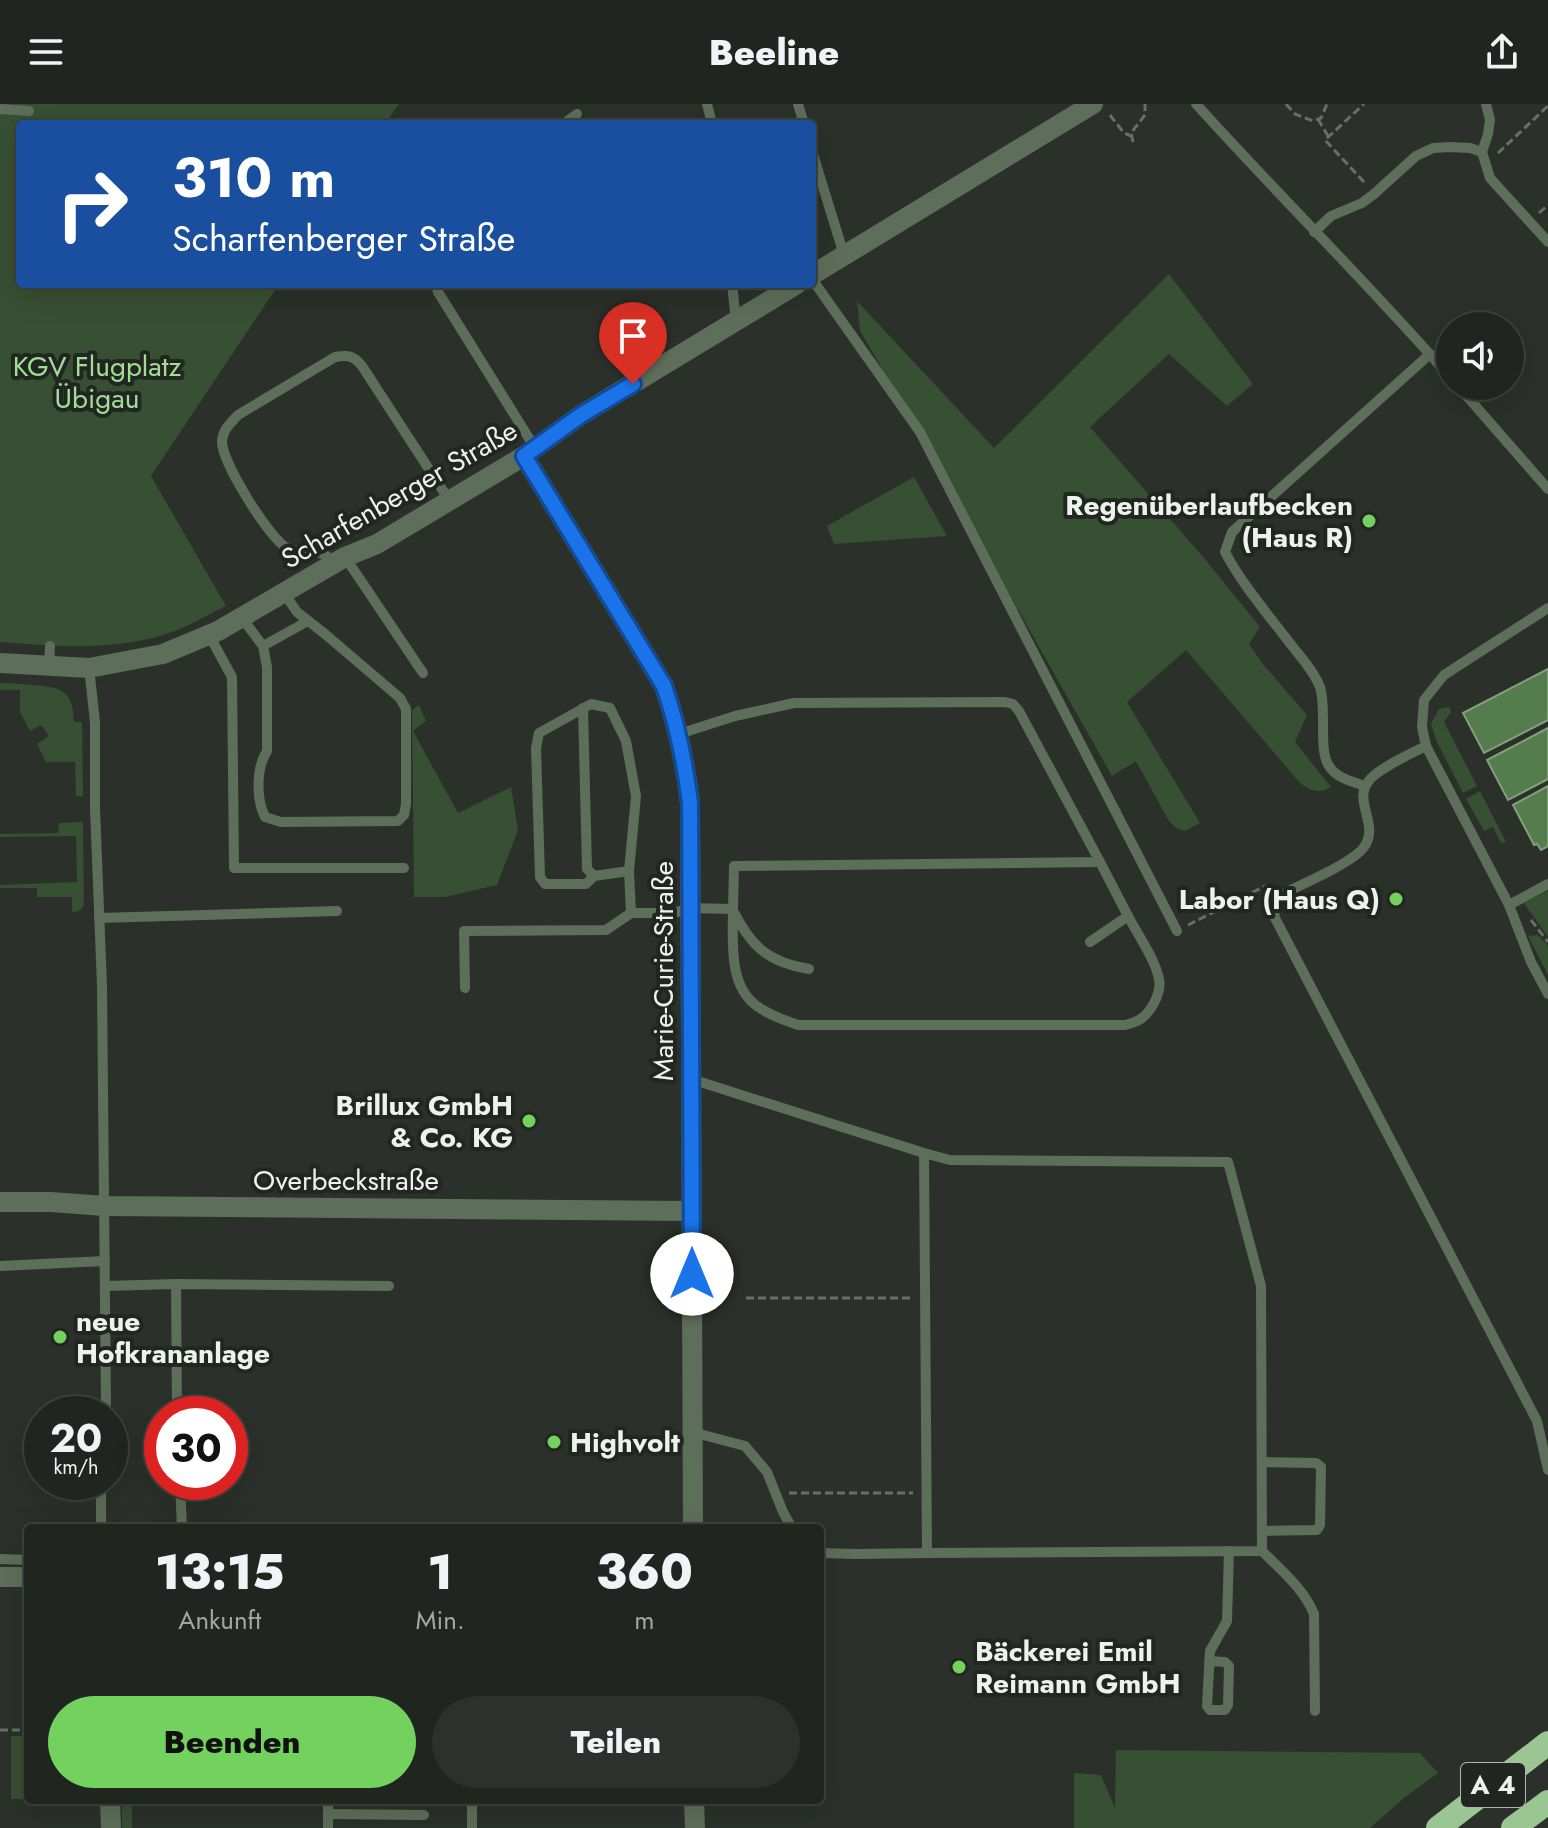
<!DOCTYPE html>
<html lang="de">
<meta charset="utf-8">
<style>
body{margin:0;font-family:Jost,sans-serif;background:#2d312d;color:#f1f3f6;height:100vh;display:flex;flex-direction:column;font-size:30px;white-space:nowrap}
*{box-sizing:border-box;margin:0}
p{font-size:26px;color:#a2a5a5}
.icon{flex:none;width:44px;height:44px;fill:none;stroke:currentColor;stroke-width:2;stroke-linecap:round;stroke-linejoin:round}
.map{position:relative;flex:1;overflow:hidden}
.sheet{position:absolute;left:24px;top:1420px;width:800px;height:280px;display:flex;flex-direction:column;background:#202520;border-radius:8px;box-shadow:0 8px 32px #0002,0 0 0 2px #3d423e}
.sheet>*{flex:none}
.guide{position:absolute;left:16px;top:16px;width:800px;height:168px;border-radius:8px;box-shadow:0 8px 32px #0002,0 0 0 2px #3d423e;background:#1a4fa0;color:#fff;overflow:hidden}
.controls{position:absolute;left:1436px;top:208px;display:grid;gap:16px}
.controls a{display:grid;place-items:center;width:88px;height:88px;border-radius:50%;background:#202520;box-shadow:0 8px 32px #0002,0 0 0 2px #3d423e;font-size:40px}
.speed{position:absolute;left:24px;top:1292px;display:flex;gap:16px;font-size:40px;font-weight:700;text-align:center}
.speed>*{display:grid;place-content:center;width:104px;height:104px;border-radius:50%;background:#202520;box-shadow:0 8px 32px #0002,0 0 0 2px #3d423e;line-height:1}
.speed small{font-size:20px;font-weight:400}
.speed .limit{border:12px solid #d22;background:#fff;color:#111}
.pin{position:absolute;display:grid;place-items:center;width:68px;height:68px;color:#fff;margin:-82px -34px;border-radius:50% 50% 50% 0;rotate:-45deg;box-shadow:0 0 8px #0007}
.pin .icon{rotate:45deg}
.me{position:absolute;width:88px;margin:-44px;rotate:0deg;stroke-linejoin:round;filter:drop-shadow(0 0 6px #0008)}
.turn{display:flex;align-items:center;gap:28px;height:168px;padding:0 24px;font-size:36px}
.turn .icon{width:104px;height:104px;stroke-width:2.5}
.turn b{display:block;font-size:56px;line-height:68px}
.eta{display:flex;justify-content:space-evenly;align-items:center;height:136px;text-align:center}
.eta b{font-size:48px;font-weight:800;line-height:56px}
.button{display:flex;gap:16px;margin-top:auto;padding:16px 24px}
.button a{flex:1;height:92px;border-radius:48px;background:#72d25d;color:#111;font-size:32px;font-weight:800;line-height:92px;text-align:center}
.button a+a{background:#2d312d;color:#f1f3f6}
header{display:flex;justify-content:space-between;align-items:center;height:104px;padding:0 24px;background:#202520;font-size:36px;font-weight:800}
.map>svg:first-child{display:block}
.green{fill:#374f32}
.water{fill:#557c4c;stroke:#839f7c;stroke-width:2}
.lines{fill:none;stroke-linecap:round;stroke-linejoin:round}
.path{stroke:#696e68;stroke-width:3;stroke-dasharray:8 4;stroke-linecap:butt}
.lane{stroke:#5d6e5a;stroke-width:10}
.street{stroke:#5d6e5a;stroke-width:20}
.highway{stroke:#9bc592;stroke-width:24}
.route-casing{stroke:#114b97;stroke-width:20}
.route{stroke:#1a73e8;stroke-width:14}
.poi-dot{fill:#72d25d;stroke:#212720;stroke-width:3}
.labels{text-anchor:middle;stroke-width:8;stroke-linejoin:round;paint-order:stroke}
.shield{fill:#212720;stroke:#b0b5b0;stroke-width:2}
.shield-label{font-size:26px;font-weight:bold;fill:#eef2ed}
.park-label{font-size:28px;fill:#a2dd96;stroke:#212720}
.street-label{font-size:28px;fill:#eef2ed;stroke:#212720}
.poi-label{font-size:28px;font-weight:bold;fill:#eef2ed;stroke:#212720;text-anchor:end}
</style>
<header><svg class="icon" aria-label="menu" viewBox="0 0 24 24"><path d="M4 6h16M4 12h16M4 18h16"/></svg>Beeline<svg class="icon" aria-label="share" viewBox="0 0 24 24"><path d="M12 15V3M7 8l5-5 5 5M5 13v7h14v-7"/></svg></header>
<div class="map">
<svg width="1548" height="1724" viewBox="0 0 1548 1724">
<rect width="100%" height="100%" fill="#2b312a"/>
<g class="green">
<path d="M0,0H399L385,20H20V180H279L151,372L226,502C206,512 185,524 163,531C111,547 53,542 0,538Z"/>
<path d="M1169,170L1253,280L1227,302L1169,250L1090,323L1204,454L1260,523L1249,540L1262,559L1307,611L1295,638L1331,683C1319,690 1311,687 1300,679L1186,546L1127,598L1200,719L1185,727L1176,724L1169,717L1136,657L1112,672L860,226L857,197L994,344Z"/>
<polygon points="914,373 947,432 834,440 827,422"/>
<path d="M0,579C11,579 22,580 33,581C61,583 73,586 74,618H82L83,693L76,692L75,658H46L37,640L49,632L41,621L30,627L20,608V586H0Z"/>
<polygon points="419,601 426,617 413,627 458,709 511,683 518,726 497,781 445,793 414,793 412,606"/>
<polygon points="1449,603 1451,608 1444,618 1477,682 1463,689 1437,638 1431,620 1439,605"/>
<polygon points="1480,687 1506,738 1501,739 1493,723 1484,727 1466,695"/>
<path d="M83,718L84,801C81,806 79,808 72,808V793H37V784H0V781L77,778L76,732L0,733V730L58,729L59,719Z"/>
<polygon points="1548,787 1548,833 1523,798"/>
<polygon points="1538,831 1548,842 1548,871 1528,832"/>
<rect x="11" y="1632" width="17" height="63"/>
<polygon points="1116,1646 1420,1649 1438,1669 1404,1694 1370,1724 1074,1724 1074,1669 1101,1671 1115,1704"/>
<rect x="122" y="1696" width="10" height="28"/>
</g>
<g class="water">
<polygon points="1548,565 1548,616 1484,649 1463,609"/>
<polygon points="1548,624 1548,675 1508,696 1487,656"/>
<polygon points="1548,682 1548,742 1541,746 1537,740 1534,741 1513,701"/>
</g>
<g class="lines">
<g class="path">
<polyline points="1286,0 1295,10 1313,17 1321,14 1327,0"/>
<polyline points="1110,11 1124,29 1131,32"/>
<polyline points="1318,15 1328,32"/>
<polyline points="1133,38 1131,29 1145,11 1145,0"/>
<polyline points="1498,49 1548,2"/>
<polyline points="1364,78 1325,36 1364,0"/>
<polyline points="1539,109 1548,101"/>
<polyline points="1531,816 1548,838"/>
<polyline points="1188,821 1267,781"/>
<polyline points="746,1194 912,1194"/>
<polyline points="789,1389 913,1389"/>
<polyline points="0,1626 28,1626"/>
</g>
<g class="lane">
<polyline points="707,0 712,20"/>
<polyline points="798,0 804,20"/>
<path d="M1196,0C1279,92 1368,179 1450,273"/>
<polyline points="1486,0 1490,16 1488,30 1482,48 1490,74 1548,138"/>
<polyline points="0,5 29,7"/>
<polyline points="563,20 577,10"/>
<polyline points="812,47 844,151"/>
<polyline points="1314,128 1331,112 1362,99 1374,90 1416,52 1433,44 1450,43 1470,44 1482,48"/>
<polyline points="812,175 920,328 1177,827"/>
<polyline points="436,180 438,188 535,344"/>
<polyline points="732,180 736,217"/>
<polyline points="1458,282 1548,385"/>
<polyline points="345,453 423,569"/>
<path d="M335,459C331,456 326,450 320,449C308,445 295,450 284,442C267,430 221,357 222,337C223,325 231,319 238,311L335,253C348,251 353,251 362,262L449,396"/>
<polyline points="1548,504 1444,571 1424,596 1422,623 1426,642 1509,801 1531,858 1548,890"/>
<path d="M242,514L263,542L267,563V647C256,664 256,695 265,713L281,718L398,717L404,711L406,700V605L400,594L325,530L297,508L284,489"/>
<polyline points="209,531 232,573 234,764 404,764"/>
<polyline points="263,542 308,517"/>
<polyline points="49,562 50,542"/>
<polyline points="89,564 95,618 95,704 102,882 106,1304"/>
<polyline points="583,604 587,765 594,772"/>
<path d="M1426,642C1412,649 1375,666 1368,678C1353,698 1380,721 1364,743C1353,759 1298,782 1278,792L1273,801L1275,814L1537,1317L1548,1366"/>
<path d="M1365,682C1353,678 1336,674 1329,662C1318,646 1327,605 1320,583C1314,567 1299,551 1289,538C1266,508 1242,480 1225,448L1232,428L1430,250"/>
<polyline points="629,767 594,772 586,780 545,780 540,773 536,644 539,629 591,600 610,604 626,637 636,692 629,767 631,809"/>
<polyline points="1509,801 1548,780"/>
<path d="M733,805C733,836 728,882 757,902C769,911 784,916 798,921H1125C1129,920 1133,919 1137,917C1150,911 1162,889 1159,875C1155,855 1138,831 1128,812"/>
<path d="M735,810C752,844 771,859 809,865"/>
<polyline points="99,814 337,807"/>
<polyline points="1090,838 1128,812 1100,758"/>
<polyline points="465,884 464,827 606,826 631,809 674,809 690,804 733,805 734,762 1100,758 1019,607 1013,600 1005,598 794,599 735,612 679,630"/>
<polyline points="691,975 924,1049 927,1449 856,1450 820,1449"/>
<polyline points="924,1049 950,1056 1228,1058 1261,1182 1262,1447 927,1449"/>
<polyline points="0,1162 105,1157"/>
<polyline points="176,1180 177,1310"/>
<polyline points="105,1182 176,1180 389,1182"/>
<polyline points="692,1328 745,1342 767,1368 783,1408 792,1424"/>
<polyline points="1262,1358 1316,1359 1321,1363 1320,1421 1317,1426 1262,1427"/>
<polyline points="180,1378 182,1424"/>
<polyline points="101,1424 101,1378"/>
<path d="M1262,1447C1282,1467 1303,1484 1314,1510L1315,1607"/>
<polyline points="0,1455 28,1456"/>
<polyline points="1209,1557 1225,1558 1229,1562 1228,1601 1225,1606 1210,1606 1207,1602 1210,1547 1227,1517 1229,1447"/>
<polyline points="472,1696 472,1724"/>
<polyline points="328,1710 424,1711"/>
<polyline points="328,1724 328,1696"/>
</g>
<g class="street">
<polyline points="812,171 1093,0"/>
<path d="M524,352L664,582C677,620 685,658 690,699L693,1424"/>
<polyline points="0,559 89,564 163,550 218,527 345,453 377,440 524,352 581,311 797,180"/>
<polyline points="0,1098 51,1098 105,1102 691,1107"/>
<polyline points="0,1473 28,1473"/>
<polyline points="110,1696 111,1724"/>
<polyline points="694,1696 695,1724"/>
</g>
<g class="highway">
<polyline points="1438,1724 1548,1639"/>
<polyline points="1513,1724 1548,1698"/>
</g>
</g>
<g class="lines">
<defs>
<path id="route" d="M633,280L581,311L524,352L664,582C677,620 685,658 690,699L692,1170"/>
</defs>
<use href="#route" class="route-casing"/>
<use href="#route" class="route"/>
</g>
<g class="poi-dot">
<circle cx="1369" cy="417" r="8"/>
<circle cx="1396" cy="795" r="8"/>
<circle cx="529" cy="1017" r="8"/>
<circle cx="60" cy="1233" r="8"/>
<circle cx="554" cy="1338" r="8"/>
<circle cx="959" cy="1563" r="8"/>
</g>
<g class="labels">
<rect class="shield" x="1461" y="1659" width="64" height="44" rx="6"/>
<g class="shield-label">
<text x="1493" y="1690">A 4</text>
</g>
<g class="park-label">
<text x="97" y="272">KGV Flugplatz<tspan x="97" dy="32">Übigau</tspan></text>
</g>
<g class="street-label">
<text transform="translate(399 390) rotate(-30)" y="10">Scharfenberger Straße</text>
<text transform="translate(663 867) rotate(-90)" y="10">Marie-Curie-Straße</text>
<text x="346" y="1086">Overbeckstraße</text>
</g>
<g class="poi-label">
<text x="1353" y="411">Regenüberlaufbecken<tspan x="1353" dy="32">(Haus R)</tspan></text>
<text x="1380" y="805">Labor (Haus Q)</text>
<text x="513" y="1011">Brillux GmbH<tspan x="513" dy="32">&amp; Co. KG</tspan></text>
<text x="76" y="1227" text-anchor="start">neue<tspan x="76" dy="32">Hofkrananlage</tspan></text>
<text x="570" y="1348" text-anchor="start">Highvolt</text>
<text x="975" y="1557" text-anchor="start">Bäckerei Emil<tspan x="975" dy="32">Reimann GmbH</tspan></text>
</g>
</g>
</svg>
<div class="controls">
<a><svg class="icon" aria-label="sound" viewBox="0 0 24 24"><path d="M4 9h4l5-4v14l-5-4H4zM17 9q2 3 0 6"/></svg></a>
</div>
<div class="speed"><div>20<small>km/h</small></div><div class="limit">30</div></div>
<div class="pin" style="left:633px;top:280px;background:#d93025"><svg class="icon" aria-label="arrive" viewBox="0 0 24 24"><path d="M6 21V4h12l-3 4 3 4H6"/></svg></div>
<svg class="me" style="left:692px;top:1170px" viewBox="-20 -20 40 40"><circle r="19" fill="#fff"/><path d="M0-13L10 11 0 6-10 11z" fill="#1a73e8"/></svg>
<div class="guide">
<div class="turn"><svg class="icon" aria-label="right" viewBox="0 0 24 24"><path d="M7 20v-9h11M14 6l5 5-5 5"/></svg><div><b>310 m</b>Scharfenberger Straße</div></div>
</div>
<section class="sheet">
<div class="eta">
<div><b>13:15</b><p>Ankunft</p></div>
<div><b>1</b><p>Min.</p></div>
<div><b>360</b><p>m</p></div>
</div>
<div class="button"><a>Beenden</a><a>Teilen</a></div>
</section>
</div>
